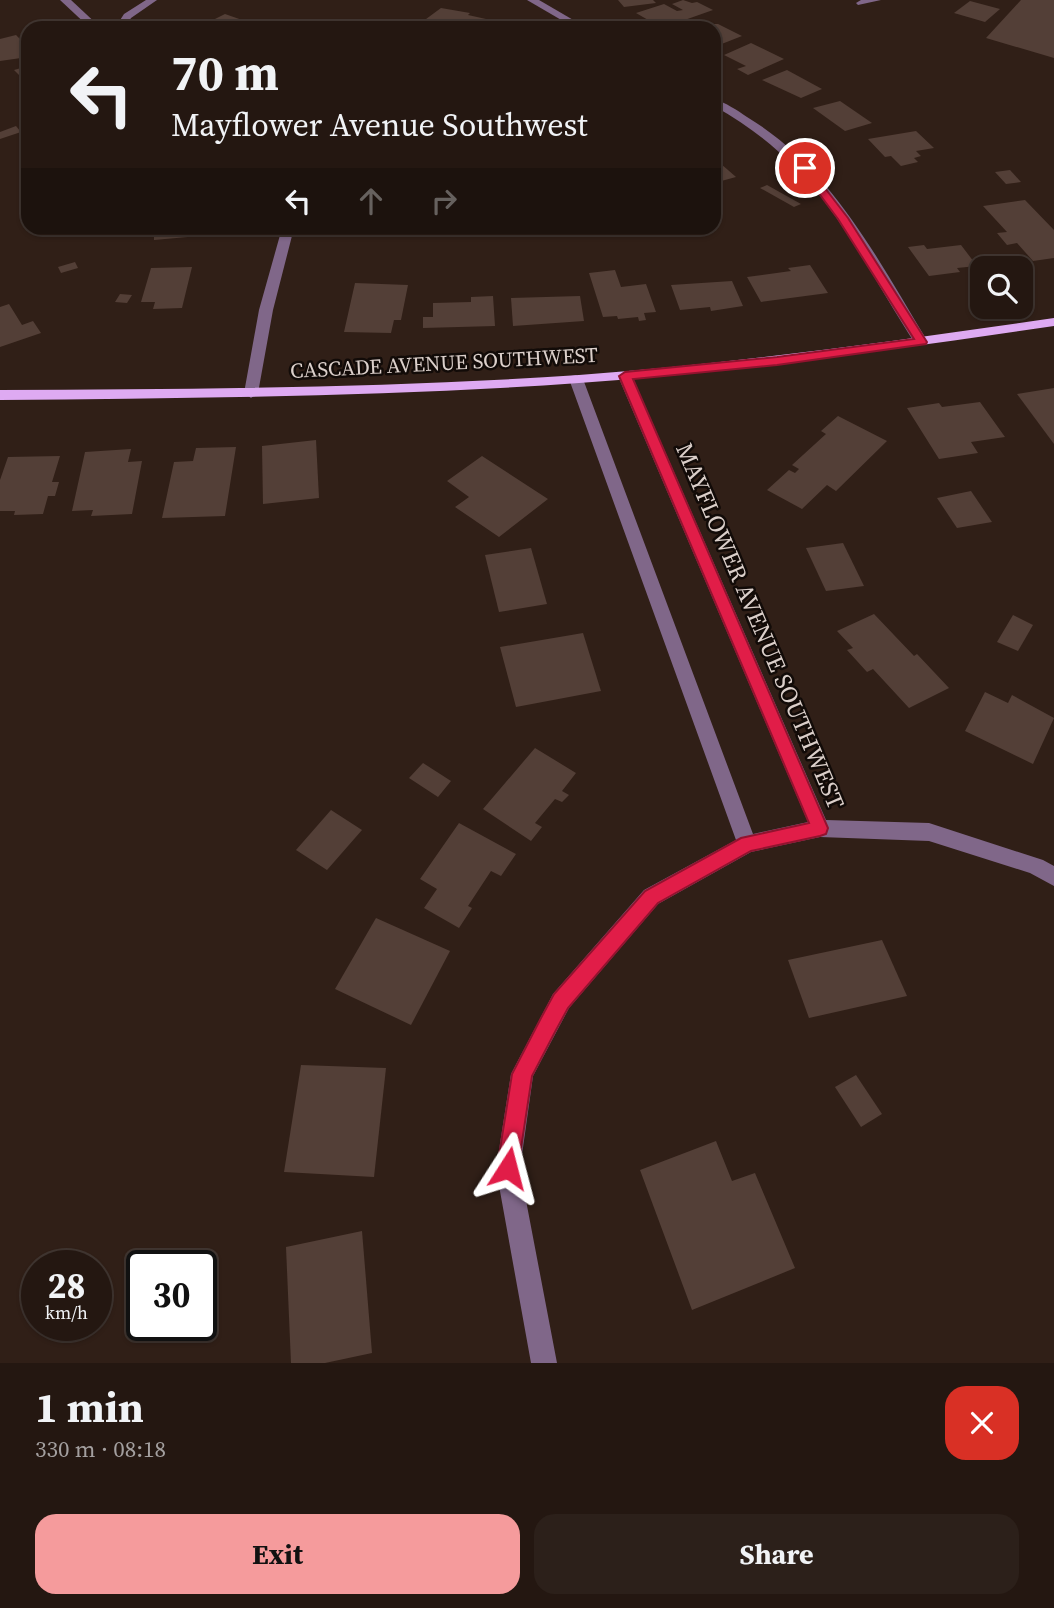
<!DOCTYPE html>
<meta charset="utf-8">
<style>
body{margin:0;font-family:"Source Serif 4",serif;background:#2c201a;color:#f1f3f6;height:100vh;display:flex;flex-direction:column;font-size:26px;white-space:nowrap}
*{box-sizing:border-box;margin:0}
p{font-size:23px;color:#a39f9f}
.icon{flex:none;width:38px;height:38px;fill:none;stroke:currentColor;stroke-width:2;stroke-linecap:round;stroke-linejoin:round}
.map{position:relative;height:1363px;overflow:hidden}
.side{display:flex;flex-direction:column;background:#241711;flex:1}
.side>*{flex:none}
.banner{position:absolute;left:21px;top:21px;width:700px;height:214px;border-radius:21px;box-shadow:0 2px 5px #0004,0 0 0 2px #413631;background:#241711;color:#f1f3f6;overflow:hidden}
.controls{position:absolute;left:970px;top:256px;display:grid;gap:14px}
.controls a{display:grid;place-items:center;width:63px;height:63px;border-radius:14px;background:#241711;box-shadow:0 2px 5px #0004,0 0 0 2px #413631;font-size:35px}
.speed{position:absolute;left:21px;top:1250px;display:flex;gap:14px;font-size:35px;font-weight:700;text-align:center}
.speed>*{display:grid;place-content:center;width:91px;height:91px;border-radius:50%;background:#241711;box-shadow:0 2px 5px #0004,0 0 0 2px #413631;line-height:1}
.speed small{font-size:18px;font-weight:400}
.speed .limit{border:4px solid #111;border-radius:10px;background:#fff;color:#111}
.pin{position:absolute;display:grid;place-items:center;width:60px;height:60px;color:#fff;margin:-30px;border:4px solid #fff;border-radius:50%;box-shadow:0 2px 7px #0007}
.me{position:absolute;width:77px;margin:-38px;rotate:9deg;stroke-linejoin:round;filter:drop-shadow(0 0 5px #0008)}
.turn{display:flex;align-items:center;gap:24px;height:147px;padding:0 35px;font-size:32px}
.turn .icon{width:91px;height:91px;stroke-width:2.5}
.turn b{display:block;font-size:49px;line-height:60px}
.lanes{display:flex;align-items:center;height:66px;padding:0 35px;background:#0003;justify-content:center;gap:35px;direction:ltr}
.lanes .off{opacity:.35}
.round{display:grid;place-items:center;flex:none;width:74px;height:74px;border-radius:21px;background:#2c201a}
.headline{display:flex;align-items:center;justify-content:space-between;height:119px;padding:0 35px}
h1{font-size:42px;font-weight:700;line-height:52px}
.action{display:flex;gap:14px;margin-top:auto;padding:14px 35px}
.action a{flex:1;height:80px;border-radius:21px;background:#f59b9c;color:#111;font-size:28px;font-weight:700;line-height:80px;text-align:center}
.action a+a{background:#2c201a;color:#f1f3f6}
.map>svg:first-child{display:block}
.building{fill:#533f37}
.lines{fill:none;stroke-linecap:round;stroke-linejoin:round}
.minor{fill:#806789;fill-rule:evenodd}
.major{fill:#deaaf2;fill-rule:evenodd}
.route{fill:#e11d48;stroke:#92132f;stroke-width:2}
.labels{text-anchor:middle;stroke-width:5;stroke-linejoin:round;paint-order:stroke}
.far-street-label{font-size:21px;fill:#dbcfca;stroke:#120b08}
.street-label{font-size:24px;fill:#dbcfca;stroke:#120b08}
</style>
<div class="map">
<svg width="1054" height="1363" viewBox="0 0 1054 1363">
<rect width="100%" height="100%" fill="#301f17"/>
<g class="building">
<polygon points="618,0 653,0 656,3 624,7"/>
<polygon points="683,0 692,3 697,2 713,10 662,28 636,13 664,4 677,11 683,10 672,4"/>
<polygon points="1021,0 1054,0 1054,58 986,38"/>
<polygon points="970,1 1000,9 985,22 954,13"/>
<polygon points="441,8 470,13 468,15 486,19 478,25 471,24 465,28 448,28 422,22"/>
<polygon points="225,14 245,21 231,28 197,28"/>
<polygon points="709,24 718,24 742,36 714,47 714,28 700,28"/>
<polygon points="16,35 21,40 28,41 24,45 28,49 28,57 0,61 0,39"/>
<polygon points="751,43 784,59 748,75 737,69 746,66 724,55"/>
<polygon points="28,66 28,79 24,80 14,70"/>
<polygon points="787,70 822,89 801,98 762,80"/>
<polygon points="840,101 872,123 845,131 813,108"/>
<polygon points="16,126 21,132 0,139 0,132"/>
<polygon points="916,131 934,148 916,151 921,156 914,158 918,162 901,166 891,156 885,157 868,139"/>
<polygon points="714,158 728,170 736,177 714,183"/>
<polygon points="1010,170 1021,182 1006,184 995,172"/>
<polygon points="767,185 801,204 794,207 760,188"/>
<polygon points="1025,200 1054,230 1054,258 1033,261 1017,243 1007,245 997,233 1007,232 983,206"/>
<polygon points="149,228 199,228 199,236 154,240 154,232 149,233"/>
<polygon points="371,228 444,228 445,233 424,235 423,229 371,234"/>
<polygon points="924,245 927,249 961,245 977,266 957,268 960,272 929,276 908,247"/>
<polygon points="75,262 78,268 61,273 58,267"/>
<polygon points="810,265 828,293 761,302 747,277 791,271 788,268"/>
<polygon points="192,267 182,308 153,309 155,302 141,302 151,268"/>
<polygon points="615,270 621,287 646,284 656,312 644,313 646,320 639,321 638,317 618,319 617,316 603,317 589,273"/>
<polygon points="732,281 743,306 711,311 710,307 680,310 671,285"/>
<polygon points="355,283 408,285 401,320 394,320 391,333 344,332"/>
<polygon points="120,294 132,295 127,303 115,302"/>
<polygon points="493,296 495,326 423,328 423,317 433,317 433,303 471,302 471,297"/>
<polygon points="580,296 584,321 513,326 511,298"/>
<polygon points="9,304 22,325 33,321 41,333 0,347 0,307"/>
<polygon points="1054,388 1054,444 1017,394"/>
<polygon points="980,402 1005,437 971,442 978,453 939,459 907,408 939,403 942,407"/>
<polygon points="838,416 887,441 836,491 827,485 802,509 767,490 789,470 795,473 799,469 792,465 826,434 821,431"/>
<polygon points="316,440 319,498 263,504 262,446"/>
<polygon points="236,447 225,516 162,518 174,462 193,461 196,448"/>
<polygon points="131,449 128,462 142,461 132,514 91,516 93,510 72,511 85,452"/>
<polygon points="60,456 52,482 59,482 55,496 48,496 43,514 14,515 15,511 0,511 0,480 8,457"/>
<polygon points="482,456 548,499 499,537 455,507 469,497 447,481"/>
<polygon points="971,491 992,522 957,528 937,498"/>
<polygon points="843,543 864,586 826,591 806,548"/>
<polygon points="531,548 547,604 499,612 485,555"/>
<polygon points="874,614 914,656 917,654 949,688 909,708 873,669 867,672 847,650 853,648 837,631"/>
<polygon points="1013,615 1033,625 1018,651 997,642"/>
<polygon points="583,633 601,691 516,707 500,647"/>
<polygon points="985,692 1008,703 1012,695 1054,718 1033,764 965,731"/>
<polygon points="535,748 576,773 562,791 569,795 562,802 555,799 535,823 542,827 531,841 483,809"/>
<polygon points="423,763 451,781 438,797 409,778"/>
<polygon points="331,810 362,830 327,870 296,850"/>
<polygon points="459,823 516,854 501,876 491,871 468,906 472,908 459,928 424,908 437,889 420,879"/>
<polygon points="376,918 450,951 411,1025 335,989"/>
<polygon points="882,940 907,996 809,1018 788,960"/>
<polygon points="301,1065 386,1068 374,1177 284,1172"/>
<polygon points="856,1075 882,1114 861,1127 835,1087"/>
<polygon points="716,1141 732,1181 755,1173 795,1268 692,1310 640,1170"/>
<polygon points="362,1231 372,1353 325,1363 291,1363 286,1247"/>
</g>
<g class="lines">
<g class="minor">
<polygon points="60,0 71,0 101,28 90,28"/>
<polygon points="146,0 157,0 131,18 125,28 115,28 124,14"/>
<polygon points="527,0 539,0 587,28 575,28"/>
<polygon points="861,0 881,0 858,5 856,3"/>
<path d="M714,99C726,103 737,110 747,117C832,168 878,260 928,342L926,345H916C852,246 823,167 714,106Z"/>
<polygon points="282,228 294,228 273,310 258,393 251,398 244,393 259,310"/>
<polygon points="625,372 632,376 826,820 929,823 1043,860 1054,866 1054,886 1030,873 929,841 820,837 751,852 658,904 569,1008 533,1076 520,1169 557,1363 531,1363 496,1169 511,1074 553,994 644,890 736,840 569,379 571,376 576,375 583,379 753,834 808,822 618,376"/>
</g>
<path class="major" d="M1054,318V326C896,349 738,372 579,383C386,397 193,398 0,400V390C193,389 386,388 579,375C738,363 896,341 1054,318Z"/>
</g>
<polygon class="route" points="805,165 808,166 848,218 927,342 926,344 777,365 633,379 828,828 826,834 820,836 751,851 658,903 568,1008 555,1032 532,1076 518,1168 515,1176 508,1179 500,1176 497,1168 512,1074 541,1018 554,994 645,891 741,838 809,823 619,376 625,372 777,357 914,339 838,219 800,168"/>
<g class="labels">
<g class="far-street-label">
<text transform="translate(444 363) rotate(-3)" y="7">CASCADE AVENUE SOUTHWEST</text>
</g>
<g class="street-label">
<text transform="translate(760 626) rotate(67)" y="8">MAYFLOWER AVENUE SOUTHWEST</text>
</g>
</g>
</svg>
<div class="controls">
<a><svg class="icon" aria-label="search" viewBox="0 0 24 24"><circle cx="10" cy="10" r="6"/><path d="M15 15l6 6"/></svg></a>
</div>
<div class="speed"><div>28<small>km/h</small></div><div class="limit">30</div></div>
<div class="pin" style="left:805px;top:168px;background:#d93025"><svg class="icon" aria-label="arrive" viewBox="0 0 24 24"><path d="M6 21V4h12l-3 4 3 4H6"/></svg></div>
<svg class="me" style="left:508px;top:1168px" viewBox="-20 -20 40 40"><path d="M0-17L14 15 0 8-14 15z" fill="#e11d48" stroke="#fff" stroke-width="4"/></svg>
<div class="banner">
<div class="turn"><svg class="icon" aria-label="left" viewBox="0 0 24 24"><path d="M17 20v-9H6M10 6l-5 5 5 5"/></svg><div><b>70 m</b>Mayflower Avenue Southwest</div></div>
<div class="lanes"><svg class="icon" aria-label="left" viewBox="0 0 24 24"><path d="M17 20v-9H6M10 6l-5 5 5 5"/></svg><svg class="icon off" aria-label="ahead" viewBox="0 0 24 24"><path d="M12 20V5M6 11l6-6 6 6"/></svg><svg class="icon off" aria-label="right" viewBox="0 0 24 24"><path d="M7 20v-9h11M14 6l5 5-5 5"/></svg></div>
</div>
</div>
<section class="side">
<div class="headline"><div><h1>1 min</h1><p>330 m · 08:18</p></div><a class="round" style="background:#d93025;color:#fff"><svg class="icon" aria-label="close" viewBox="0 0 24 24"><path d="M6 6l12 12M18 6L6 18"/></svg></a></div>
<div class="action"><a>Exit</a><a>Share</a></div>
</section>
